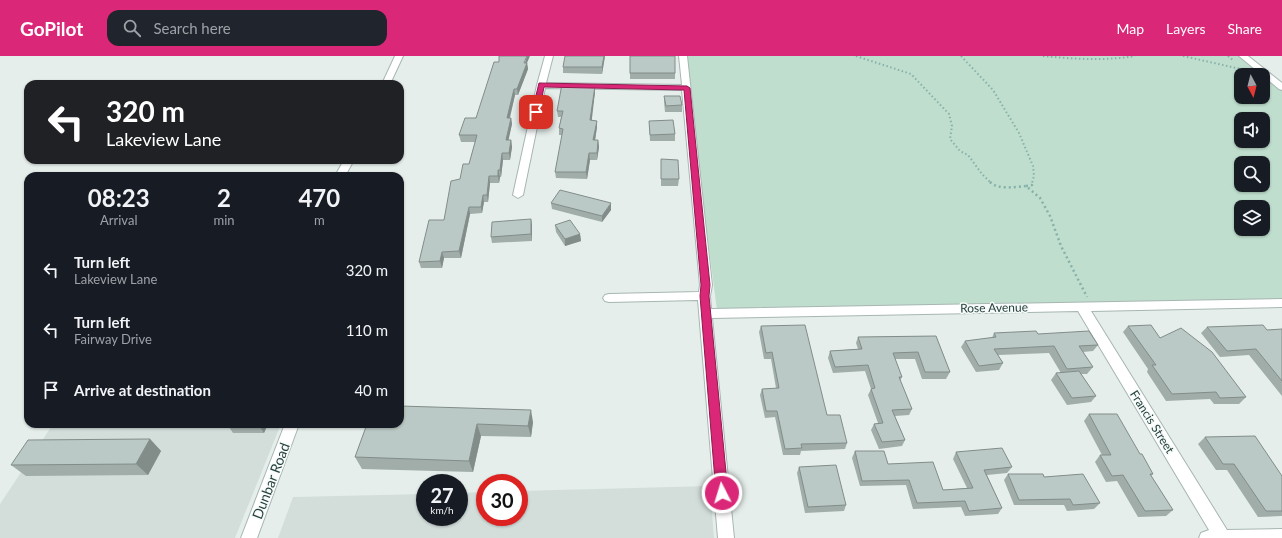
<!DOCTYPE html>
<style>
body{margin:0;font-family:Lato,sans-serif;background:#20242c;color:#f1f3f6;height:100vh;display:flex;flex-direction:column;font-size:15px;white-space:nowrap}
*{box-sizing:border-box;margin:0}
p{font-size:13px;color:#9ea1a6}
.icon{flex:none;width:22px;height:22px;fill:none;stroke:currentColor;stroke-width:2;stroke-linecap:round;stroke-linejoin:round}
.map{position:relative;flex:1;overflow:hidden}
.details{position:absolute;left:24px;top:116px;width:380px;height:256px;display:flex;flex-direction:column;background:#171b24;border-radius:12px;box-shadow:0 1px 3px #0004}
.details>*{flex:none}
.banner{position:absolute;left:24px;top:24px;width:380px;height:84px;border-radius:12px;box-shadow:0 1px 3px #0004;background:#202124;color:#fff;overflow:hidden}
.needle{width:26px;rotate:173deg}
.controls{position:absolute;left:1234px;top:12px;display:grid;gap:8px}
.controls a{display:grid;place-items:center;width:36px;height:36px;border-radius:8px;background:#171b24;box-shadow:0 1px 3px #0004;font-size:20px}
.speed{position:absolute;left:416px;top:418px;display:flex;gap:8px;font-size:20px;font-weight:700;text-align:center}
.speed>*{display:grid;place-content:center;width:52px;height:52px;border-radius:50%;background:#171b24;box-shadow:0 1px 3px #0004;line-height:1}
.speed small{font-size:10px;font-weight:400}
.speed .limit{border:6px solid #d22;background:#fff;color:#111}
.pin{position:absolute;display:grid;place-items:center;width:34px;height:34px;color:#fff;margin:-17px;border-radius:8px;box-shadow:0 2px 6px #0006}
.me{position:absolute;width:44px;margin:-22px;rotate:355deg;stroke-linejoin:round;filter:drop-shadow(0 0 3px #0008)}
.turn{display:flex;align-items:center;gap:14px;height:84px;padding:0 16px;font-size:18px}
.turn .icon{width:52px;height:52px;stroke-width:2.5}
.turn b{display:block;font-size:28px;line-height:34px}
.eta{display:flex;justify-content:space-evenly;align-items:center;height:68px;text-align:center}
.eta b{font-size:24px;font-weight:700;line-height:28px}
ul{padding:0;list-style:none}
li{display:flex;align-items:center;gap:12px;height:60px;padding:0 16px}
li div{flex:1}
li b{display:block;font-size:15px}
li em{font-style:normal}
header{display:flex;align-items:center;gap:24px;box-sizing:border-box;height:56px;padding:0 20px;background:#db2777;color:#fff}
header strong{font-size:19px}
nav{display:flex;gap:22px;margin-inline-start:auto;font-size:14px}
.search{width:280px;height:36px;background:#20242c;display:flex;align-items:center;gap:10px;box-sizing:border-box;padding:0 14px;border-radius:12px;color:#9ea1a6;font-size:15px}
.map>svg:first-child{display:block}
.built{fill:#d3dedb}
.green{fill:#bfdecd;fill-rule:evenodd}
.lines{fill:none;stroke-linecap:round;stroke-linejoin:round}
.minor-casing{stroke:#a7b6b3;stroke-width:2}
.path-far1{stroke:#86b1ab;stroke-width:2;stroke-dasharray:1.5 2.5;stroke-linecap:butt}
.path{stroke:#86b1ab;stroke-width:2.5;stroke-dasharray:2 3;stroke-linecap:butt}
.minor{fill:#fff;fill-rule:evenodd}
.wall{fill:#a0ada9}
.shaded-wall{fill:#828d8a}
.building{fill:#bac9c5;stroke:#828d8a}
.route{fill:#db2777;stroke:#8e194d}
.labels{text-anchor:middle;stroke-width:3;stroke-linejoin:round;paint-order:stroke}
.street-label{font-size:12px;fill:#24403d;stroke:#f6faf9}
.near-street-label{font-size:14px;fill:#24403d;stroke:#f6faf9}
</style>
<header>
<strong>GoPilot</strong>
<div class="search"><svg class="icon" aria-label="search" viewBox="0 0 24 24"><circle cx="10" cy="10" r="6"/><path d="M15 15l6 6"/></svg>Search here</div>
<nav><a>Map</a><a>Layers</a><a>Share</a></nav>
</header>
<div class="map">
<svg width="1282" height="482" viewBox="0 0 1282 482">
<rect width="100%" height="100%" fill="#e5eeeb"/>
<g class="built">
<polygon points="53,368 281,368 235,482 0,482 0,448"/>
<polygon points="710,430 714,482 278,482 293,441 425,438 425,461 459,461 459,437 485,436 485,461 519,461 519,435"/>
</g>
<path class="green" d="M684,0H1241L1282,33V246L717,254ZM1241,19H1263V41H1241ZM1241,63H1263V85H1241ZM1241,107H1263V129H1241ZM1241,151H1263V173H1241Z"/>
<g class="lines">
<defs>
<g id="minor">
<polygon points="395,0 403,0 390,28 382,28"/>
<polygon points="545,0 553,0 546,27 682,29 679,0 687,0 712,229 710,240 711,253 1282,243 1282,251 1091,255 1227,474 1282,473 1282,482 1199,482 1201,477 1209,474 1078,255 712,262 734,482 718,482 698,244 609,246 605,245 603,242 605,239 609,238 699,236 700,229 682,34 545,32 523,139 518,142 513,139 537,29"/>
<polygon points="1239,0 1248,0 1282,27 1282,34 1279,33"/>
<polygon points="344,104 354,104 345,120 335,120"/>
<polygon points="285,368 299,368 257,482 241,482"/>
</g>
</defs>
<use href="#minor" class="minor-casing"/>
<g class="path-far1">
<polyline points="856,0 911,18 949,58 952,70 950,83 960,95 968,99 982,118 991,127"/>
<polyline points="961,0 993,34 1019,77 1033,110 1034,120 1032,127"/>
<path d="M1043,0C1073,3 1105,5 1135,0"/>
<polyline points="1183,0 1245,14"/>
<polyline points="1228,0 1234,5"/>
</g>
<g class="path">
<path d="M990,126C998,134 1015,131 1026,130L1040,142L1050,160L1061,190L1087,241"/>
<polyline points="1026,130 1032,129 1033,126"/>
</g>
<use href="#minor" class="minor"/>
</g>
<g class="wall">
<polygon points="605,0 602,18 563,17 563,11"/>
<rect x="630" y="0" width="45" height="23"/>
<polygon points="527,7 528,13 518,39 515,39 510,62 511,62 512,68 508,84 511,84 512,91 510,104 503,104 501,121 500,121 499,127 490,127 488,146 484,146 482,157 470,158 461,202 444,202 442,212 421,212 419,206 444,164 460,123 469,108 475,86 461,86 459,79"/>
<polygon points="595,36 591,64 597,65 597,71 595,84 598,84 599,91 597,104 590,104 587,123 556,122 555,116 562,79 559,79 559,72 561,61 558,61 557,55"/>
<polygon points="664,40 682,49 682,56 665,56 664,46"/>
<polygon points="649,65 675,78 675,85 650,85"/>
<polygon points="661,103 679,123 678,130 661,130"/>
<polygon points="551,147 611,154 602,166 552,153"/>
<polygon points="531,163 532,170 532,185 492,187 491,181"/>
<polygon points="555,169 580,178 581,185 565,190 556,176"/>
<polygon points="761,270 847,387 845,393 801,395 800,399 783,399 775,361 765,362 760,339 762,333 776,332 771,303 764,303 759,276"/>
<polygon points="1128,270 1160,282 1246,341 1239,348 1214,348 1210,343 1166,345 1147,316 1148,313 1123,276"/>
<polygon points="1207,271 1267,274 1282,273 1282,340 1249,299 1220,301 1201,277"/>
<polygon points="994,277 1038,278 1098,289 1093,295 1083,296 1093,311 1087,318 1081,318 1096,340 1091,346 1067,349 1051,324 1056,317 1061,317 1049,297 998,299 1003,307 999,314 976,316 961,291 965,285 992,282"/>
<polygon points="936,280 950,316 946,323 922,323 915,303 895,303 902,321 900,325 912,353 909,359 895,360 905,384 902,390 879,393 871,374 874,368 878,367 868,339 871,333 865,315 833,317 828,302 830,295 858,293 856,287 858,281"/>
<polygon points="1089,358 1140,398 1153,418 1151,420 1173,454 1166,460 1138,461 1117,425 1106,426 1095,406 1100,399 1102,399 1084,365"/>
<polygon points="533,366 531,381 481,380 473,416 362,413 355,401 367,368"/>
<polygon points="227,368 268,368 264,377 233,377"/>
<polygon points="1205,381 1282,420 1282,460 1258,461 1227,414 1216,414 1198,388"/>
<polygon points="150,383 161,395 148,419 26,420 11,409"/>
<polygon points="855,395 888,408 943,434 967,432 953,403 956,396 1012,411 1007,417 987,419 1002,452 998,458 965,460 961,451 913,453 906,429 860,430 852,402"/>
<polygon points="799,411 846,449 844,455 805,457 797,417"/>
<polygon points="1008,418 1044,421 1100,447 1094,453 1067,455 1064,449 1014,449 1004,424"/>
</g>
<g class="shaded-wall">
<polygon points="527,0 530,0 527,7 528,13 518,39 517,33"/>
<polygon points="604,0 605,0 602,18 602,11"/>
<polygon points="595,30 595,36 591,71 590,64"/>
<polygon points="514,33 515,39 508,68 507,62"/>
<polygon points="511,62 512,68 507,91 506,84"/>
<polygon points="597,65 597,71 594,91 593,84"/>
<polygon points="511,84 512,91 510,104 509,97"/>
<polygon points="598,84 599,91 597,104 597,97"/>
<polygon points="502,97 503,104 501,121 500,114"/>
<polygon points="589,97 590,104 587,123 586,116"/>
<polygon points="498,114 500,121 499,127 498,120"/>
<polygon points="489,120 490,127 488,146 487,139"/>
<polygon points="483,139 484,146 482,157 481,151"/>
<polygon points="611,147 611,154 602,166 602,160"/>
<polygon points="469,151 470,158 461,202 459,195"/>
<polygon points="531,163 532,170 532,185 531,178"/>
<polygon points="580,178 581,185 565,190 565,183"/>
<polygon points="442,196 444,202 442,212 440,205"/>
<polygon points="531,354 533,366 531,381 528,370"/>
<polygon points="258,368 268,368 264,377"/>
<polygon points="477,368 481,380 473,416 469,405"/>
<polygon points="150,383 161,395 148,419 136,408"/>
</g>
<g class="building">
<polygon points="499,0 527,0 524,7 527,7 517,33 514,33 507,62 511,62 506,84 511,84 509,97 502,97 500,114 498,114 498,120 489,120 487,139 483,139 481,151 469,151 459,195 442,196 440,205 419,206 429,164 444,164 451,125 460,123 463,108 469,108 477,79 459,79 465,62 476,62 494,6 499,6"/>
<polygon points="565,0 604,0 602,11 563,11"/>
<rect x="630" y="0" width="45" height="17"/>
<polygon points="562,28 595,30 590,64 597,65 593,84 598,84 597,97 589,97 586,116 555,116 563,73 559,72 563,55 557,55"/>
<polygon points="664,40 680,40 682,49 666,50"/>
<polygon points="673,64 675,78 650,79 649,65"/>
<polygon points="661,103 678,104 679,123 661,123"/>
<polygon points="560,134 611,147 602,160 551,147"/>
<polygon points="531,163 531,178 491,181 492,166"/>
<polygon points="570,164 580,178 565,183 555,169"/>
<polygon points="805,269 827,359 840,359 847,387 801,388 802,392 785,393 777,355 766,355 762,333 779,332 772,296 766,297 761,270"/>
<polygon points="1151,269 1160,282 1181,272 1212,296 1246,341 1220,342 1216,336 1172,338 1152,309 1156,309 1128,270"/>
<polygon points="1263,269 1267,274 1282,273 1282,325 1256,293 1227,295 1207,271"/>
<polygon points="1036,275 1038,278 1089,275 1098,289 1079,290 1093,311 1067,313 1054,290 994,293 1003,307 979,310 965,285 996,281 994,277"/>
<polygon points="936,280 950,316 925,316 918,296 893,297 902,321 899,321 912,353 892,354 905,384 882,386 874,368 883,367 871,333 875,332 868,309 835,311 830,295 862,293 858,281"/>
<polygon points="1079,315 1096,340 1072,342 1056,317"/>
<polygon points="400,350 531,354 528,370 477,368 469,405 355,401 367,368 400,368"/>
<polygon points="1089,358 1117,358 1140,398 1142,398 1153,418 1150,418 1173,454 1145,455 1123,419 1112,420 1100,399 1111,399"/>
<polygon points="1255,380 1282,420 1282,455 1266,455 1234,408 1223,408 1205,381"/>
<polygon points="150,383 136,408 11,409 28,384"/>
<polygon points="1002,392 1012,411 984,414 1002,452 969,455 965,445 917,447 909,424 862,425 855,395 884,395 888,408 933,406 943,434 973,432 956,396"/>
<polygon points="836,409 846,449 808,451 799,411"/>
<polygon points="1008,418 1043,418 1044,421 1083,418 1100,447 1073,449 1070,443 1019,444"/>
</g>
<polygon class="route" points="539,27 687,30 690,32 710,229 709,240 728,437 726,441 722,443 718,441 716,437 700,240 701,229 684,34 544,31 539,56 536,58 532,56"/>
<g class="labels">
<g class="street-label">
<text transform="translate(994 252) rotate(-1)" y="4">Rose Avenue</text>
<text transform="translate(1152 366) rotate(58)" y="4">Francis Street</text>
</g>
<g class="near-street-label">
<text transform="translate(271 425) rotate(-69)" y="5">Dunbar Road</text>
</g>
</g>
</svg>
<div class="controls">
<a><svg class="needle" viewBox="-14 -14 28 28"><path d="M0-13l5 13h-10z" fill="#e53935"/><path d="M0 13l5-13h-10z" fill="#9ea1a6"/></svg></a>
<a><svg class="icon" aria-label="sound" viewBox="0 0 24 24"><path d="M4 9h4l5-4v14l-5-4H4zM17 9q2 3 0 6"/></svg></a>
<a><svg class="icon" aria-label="search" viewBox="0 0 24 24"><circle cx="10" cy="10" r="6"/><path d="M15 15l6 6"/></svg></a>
<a><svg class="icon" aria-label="layers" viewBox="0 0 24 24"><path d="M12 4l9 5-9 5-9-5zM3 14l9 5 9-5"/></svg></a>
</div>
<div class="speed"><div>27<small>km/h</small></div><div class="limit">30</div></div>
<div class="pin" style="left:536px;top:56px;background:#d93025"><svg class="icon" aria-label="arrive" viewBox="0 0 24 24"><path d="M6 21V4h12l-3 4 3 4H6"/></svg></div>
<svg class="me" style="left:722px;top:437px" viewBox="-20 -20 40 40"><circle r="17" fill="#db2777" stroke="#fff" stroke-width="3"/><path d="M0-11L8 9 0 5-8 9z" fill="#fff"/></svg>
<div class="banner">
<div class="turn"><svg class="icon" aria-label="left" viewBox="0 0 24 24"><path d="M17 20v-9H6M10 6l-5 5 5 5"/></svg><div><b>320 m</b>Lakeview Lane</div></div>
</div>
<section class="details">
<div class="eta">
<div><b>08:23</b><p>Arrival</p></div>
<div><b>2</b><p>min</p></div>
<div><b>470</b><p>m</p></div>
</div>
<ul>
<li><svg class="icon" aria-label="left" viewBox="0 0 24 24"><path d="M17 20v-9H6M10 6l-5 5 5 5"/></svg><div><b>Turn left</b><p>Lakeview Lane</p></div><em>320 m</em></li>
<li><svg class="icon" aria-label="left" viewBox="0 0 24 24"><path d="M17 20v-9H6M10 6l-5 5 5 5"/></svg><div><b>Turn left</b><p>Fairway Drive</p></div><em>110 m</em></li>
<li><svg class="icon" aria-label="arrive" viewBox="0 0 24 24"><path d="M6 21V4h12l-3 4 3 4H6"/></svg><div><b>Arrive at destination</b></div><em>40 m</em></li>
</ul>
</section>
</div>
